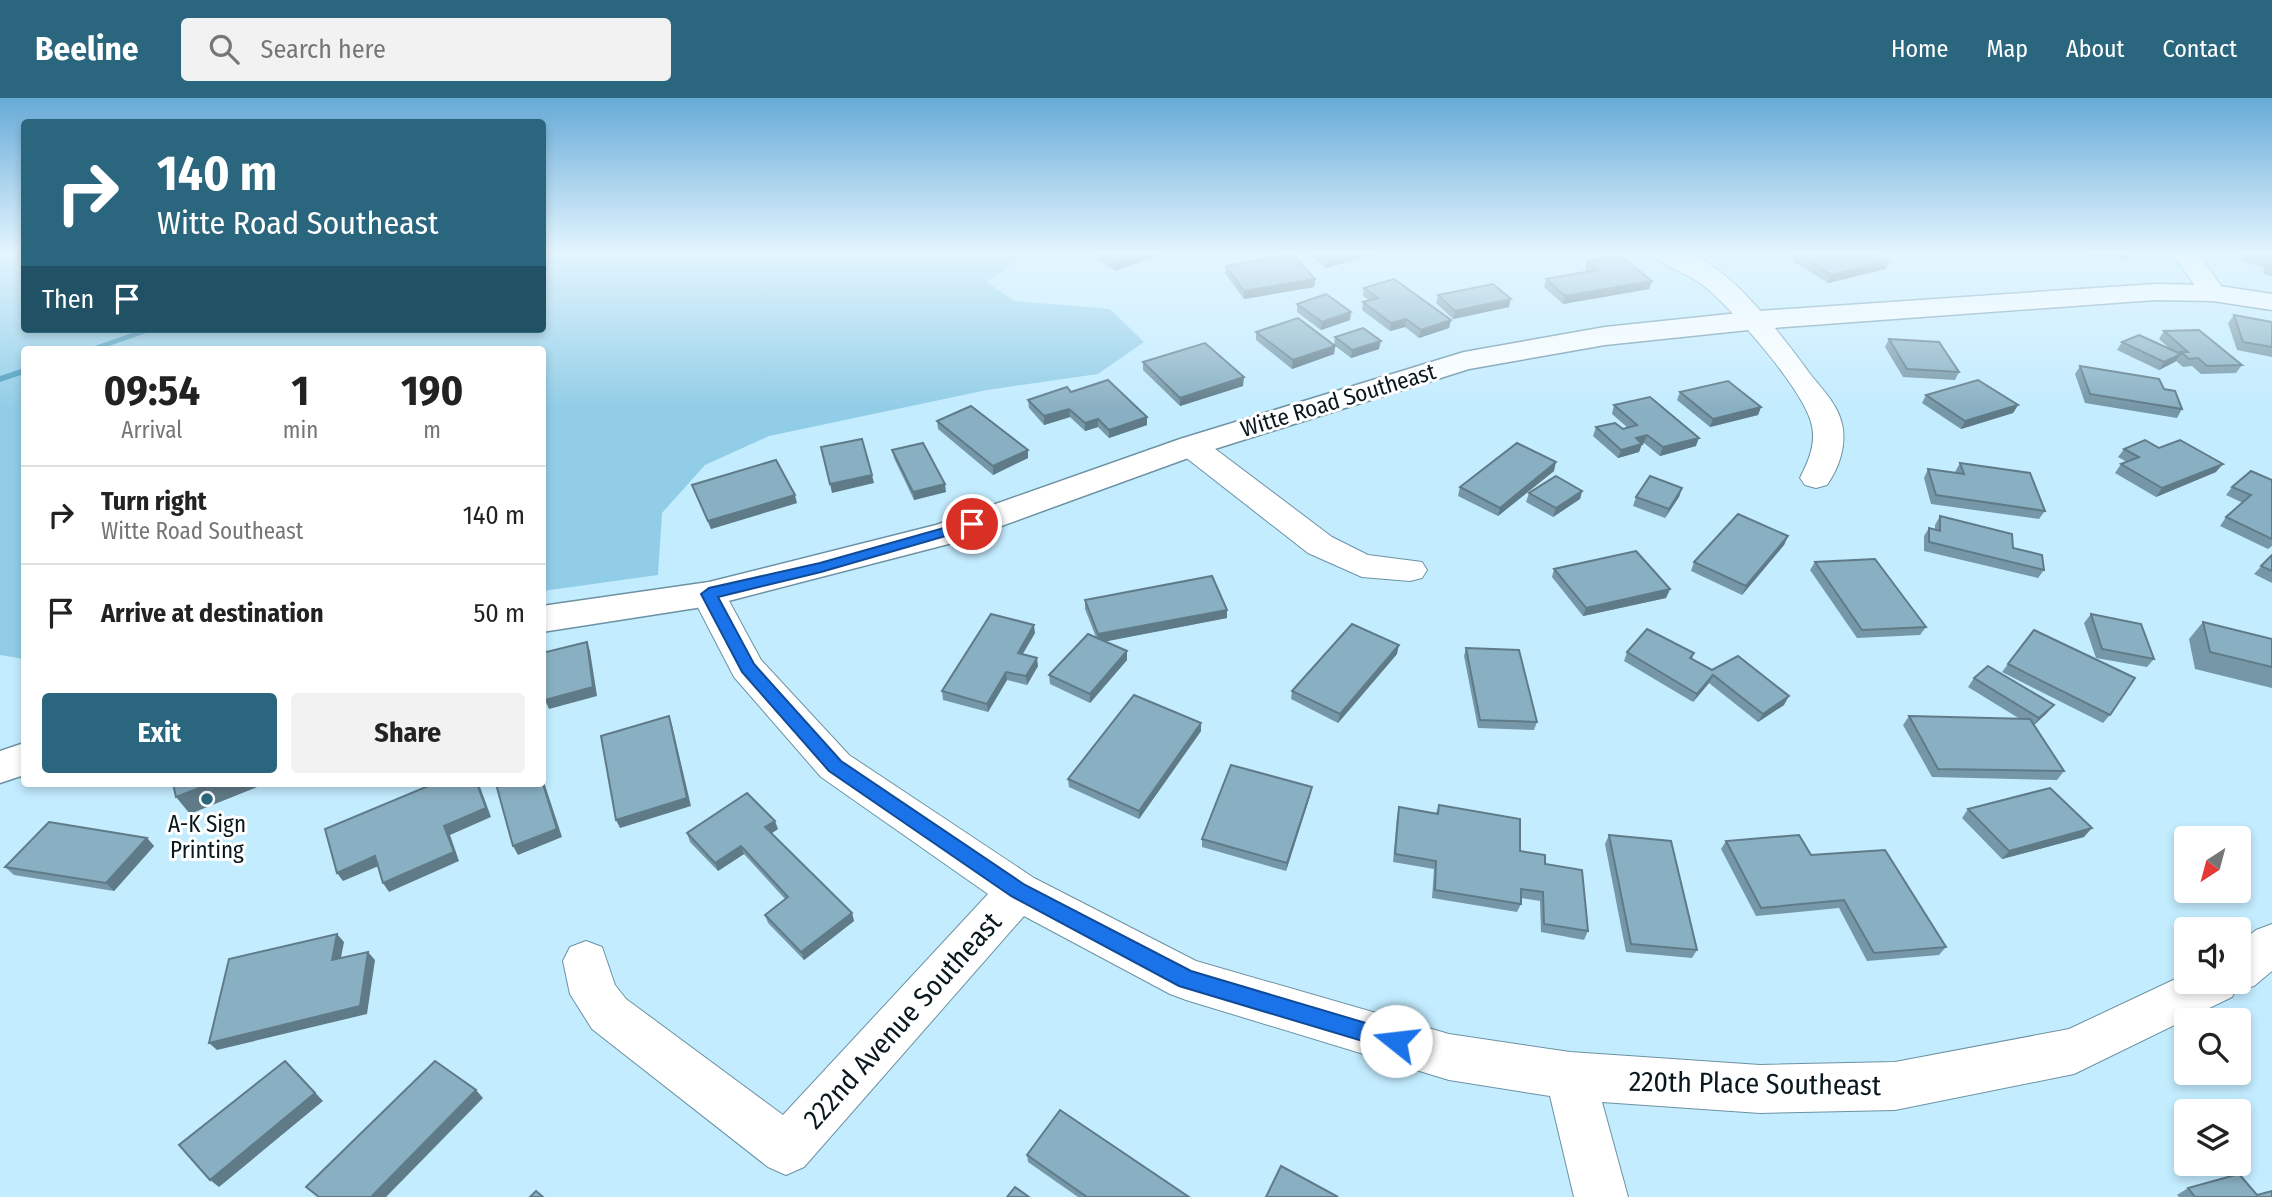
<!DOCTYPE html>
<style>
body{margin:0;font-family:"Fira Sans Condensed",sans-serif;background:#f2f2f2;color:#222;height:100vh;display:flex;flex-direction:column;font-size:26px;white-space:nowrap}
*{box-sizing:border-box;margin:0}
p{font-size:23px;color:#767676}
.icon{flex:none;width:38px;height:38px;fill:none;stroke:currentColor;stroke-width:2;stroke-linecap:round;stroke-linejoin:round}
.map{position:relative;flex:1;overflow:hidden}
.sheet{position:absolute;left:21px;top:248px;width:525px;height:441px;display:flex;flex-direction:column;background:#fff;border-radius:7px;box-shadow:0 4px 10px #0003}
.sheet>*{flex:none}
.hud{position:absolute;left:21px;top:21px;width:525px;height:214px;border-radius:7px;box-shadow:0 4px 10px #0003;background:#2a667d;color:#fff;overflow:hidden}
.needle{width:46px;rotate:216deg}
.fabs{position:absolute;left:2174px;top:728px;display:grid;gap:14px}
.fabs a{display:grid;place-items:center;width:77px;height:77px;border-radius:7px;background:#fff;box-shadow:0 4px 10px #0003;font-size:35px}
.pin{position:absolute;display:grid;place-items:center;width:60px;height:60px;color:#fff;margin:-30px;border:4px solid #fff;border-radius:50%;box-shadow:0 2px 7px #0007}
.me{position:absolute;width:77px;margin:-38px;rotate:286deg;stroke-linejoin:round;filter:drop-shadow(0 0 5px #0008)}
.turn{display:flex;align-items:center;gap:24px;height:147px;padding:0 21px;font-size:32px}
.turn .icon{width:91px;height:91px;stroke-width:2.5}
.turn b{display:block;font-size:49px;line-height:60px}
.then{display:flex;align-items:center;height:66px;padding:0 21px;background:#0003;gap:14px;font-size:26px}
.eta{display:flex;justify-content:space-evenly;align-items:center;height:119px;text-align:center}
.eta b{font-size:42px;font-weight:700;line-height:49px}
.primary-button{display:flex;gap:14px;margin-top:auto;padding:14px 21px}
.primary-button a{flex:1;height:80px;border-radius:7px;background:#2a667d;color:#fff;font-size:28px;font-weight:700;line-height:80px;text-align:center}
.primary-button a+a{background:#f2f2f2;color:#222}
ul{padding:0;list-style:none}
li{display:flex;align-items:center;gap:21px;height:98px;padding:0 21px;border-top:2px solid #e0e0e0}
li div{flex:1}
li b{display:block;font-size:26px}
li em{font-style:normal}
header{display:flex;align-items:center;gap:42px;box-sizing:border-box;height:98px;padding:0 35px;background:#2a667d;color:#fff}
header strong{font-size:33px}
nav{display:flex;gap:38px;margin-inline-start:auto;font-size:24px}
.search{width:490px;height:63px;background:#f2f2f2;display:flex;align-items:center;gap:18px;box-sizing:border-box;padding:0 24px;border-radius:7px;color:#767676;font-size:26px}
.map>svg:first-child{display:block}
.green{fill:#92cde7}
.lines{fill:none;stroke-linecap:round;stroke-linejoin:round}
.stream{fill:#479bbd;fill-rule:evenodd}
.minor-casing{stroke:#6c92a3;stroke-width:2}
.tertiary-casing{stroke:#6c92a3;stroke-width:3}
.minor{fill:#fff;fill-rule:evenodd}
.tertiary{fill:#fff;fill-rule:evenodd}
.wall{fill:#7697a7}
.shaded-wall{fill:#607b88}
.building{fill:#89b0c2;stroke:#607b88;stroke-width:2}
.route{fill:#1a73e8;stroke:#114b97;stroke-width:2}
.poi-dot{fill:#2a667d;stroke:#fff;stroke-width:2.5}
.labels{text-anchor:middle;stroke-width:6;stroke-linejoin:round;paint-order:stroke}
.street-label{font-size:23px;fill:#09181f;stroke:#fff}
.poi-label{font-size:23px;fill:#09181f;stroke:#fff}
.near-street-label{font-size:28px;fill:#09181f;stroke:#fff}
</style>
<header>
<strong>Beeline</strong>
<div class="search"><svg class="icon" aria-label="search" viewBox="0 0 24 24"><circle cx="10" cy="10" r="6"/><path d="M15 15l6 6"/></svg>Search here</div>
<nav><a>Home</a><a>Map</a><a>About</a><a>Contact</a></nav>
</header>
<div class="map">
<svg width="2272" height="1099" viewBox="0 0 2272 1099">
<rect width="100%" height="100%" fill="#c3ecff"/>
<polygon class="green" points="0,156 24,156 24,231 542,231 543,156 1027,156 987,184 1014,203 1110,211 1144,244 1098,276 987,292 769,338 705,367 662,415 658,477 543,493 542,252 24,252 24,561 0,557"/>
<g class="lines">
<g class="stream">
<polygon points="144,231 158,231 97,252 83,252"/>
<polygon points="24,270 24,276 0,284 0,278"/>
</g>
<defs>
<g id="minor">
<path d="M1654,156C1664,156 1677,154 1687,156C1729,165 1786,243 1811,277C1823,292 1838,307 1842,326C1847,347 1839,370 1827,387L1816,390L1805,387L1800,380C1808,364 1816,347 1812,328C1806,294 1729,206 1700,185C1686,175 1663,169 1654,156Z"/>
<polygon points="2173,156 2199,156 2226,195 2222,201 2213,203 2204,201"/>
<polygon points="1191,339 1202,341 1332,439 1368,457 1422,464 1427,472 1422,480 1410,483 1362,479 1308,455 1180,355 1176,348 1180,341"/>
<polygon points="709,484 721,488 761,562 849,657 1034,780 1196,863 1449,936 1570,954 1760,967 1895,964 2069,931 2186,876 2186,884 2238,884 2238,846 2256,832 2272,826 2272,873 2254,888 2235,893 2232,899 2074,976 1895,1012 1760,1015 1602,1004 1628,1099 1574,1099 1550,998 1449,982 1186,902 1170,896 1024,818 804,1069 786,1077 768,1069 592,931 570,896 563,863 570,849 586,843 602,849 615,887 626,901 783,1017 988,796 821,679 734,579 691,496 697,488"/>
</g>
<g id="tertiary">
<polygon points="2155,186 2213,187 2272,196 2272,212 2213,203 2155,202 1758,231 1605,247 1469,271 1202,355 960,443 709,508 542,534 542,508 709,484 936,427 1180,341 1464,254 1605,229 1758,213"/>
<polygon points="24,645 24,677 0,685 0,653"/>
</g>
</defs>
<use href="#minor" class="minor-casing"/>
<use href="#tertiary" class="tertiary-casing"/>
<use href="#minor" class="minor"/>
<use href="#tertiary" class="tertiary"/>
</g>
<g class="wall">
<polygon points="1093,156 1157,156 1157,157 1115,173 1093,158"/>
<polygon points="1308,156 1376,156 1326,170"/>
<polygon points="1795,156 1877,156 1886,171 1828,185 1793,163"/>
<polygon points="2076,156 2131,156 2127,162"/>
<polygon points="2244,156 2272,156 2272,178 2263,176 2264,169 2243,164"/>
<polygon points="1587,163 1652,183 1649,191 1563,206 1544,189 1546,181 1587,173 1585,171"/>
<polygon points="1226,168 1315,181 1314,189 1244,201 1225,175"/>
<polygon points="1364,190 1451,222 1449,230 1419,240 1405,229 1390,233 1362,212 1363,204 1369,202 1363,198"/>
<polygon points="1438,197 1509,209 1453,221 1436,205"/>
<polygon points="1297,206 1351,214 1350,222 1321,232 1297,214"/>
<polygon points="2234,217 2272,224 2272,259 2237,252 2228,225"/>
<polygon points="2164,233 2242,267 2236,275 2201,276 2192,268 2183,269 2176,263 2159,272 2117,252 2122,244 2171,252 2159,241"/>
<polygon points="1256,234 1335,248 1334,256 1292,271 1256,242"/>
<polygon points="1335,239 1379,251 1351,260 1334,247"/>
<polygon points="1889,241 1959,274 1955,282 1903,279 1885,249"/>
<polygon points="1143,264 1243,288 1180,308 1143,272"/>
<polygon points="2080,268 2164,291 2182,311 2177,320 2085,305 2075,276"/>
<polygon points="1071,294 1147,319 1147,327 1109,340 1098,329 1085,333 1070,319 1044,327 1029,310 1028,302"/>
<polygon points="1680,294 1761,309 1758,317 1710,329 1677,302"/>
<polygon points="1926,297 2018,307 2013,315 1961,331 1922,305"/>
<polygon points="1614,307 1696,348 1660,358 1644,345 1642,346 1639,354 1618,360 1593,338 1596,329 1623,331 1628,330 1612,316"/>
<polygon points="937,323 1028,352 1028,360 993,377 938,331"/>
<polygon points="2159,350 2216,374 2156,399 2115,375 2121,366 2127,364 2118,359 2124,351"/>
<polygon points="892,352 946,394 914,402 894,360"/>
<polygon points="1960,365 2045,413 2039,421 1931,406 1924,380 1928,371 1956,375 1955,374"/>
<polygon points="1554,373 1498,418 1458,398 1460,389"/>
<polygon points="2272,382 2272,448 2268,451 2220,428 2226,419 2243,405 2226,397 2232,389"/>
<polygon points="692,387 797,405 711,431"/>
<polygon points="1682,390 1679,399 1665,420 1633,408 1636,399"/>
<polygon points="1582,393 1580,401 1553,419 1526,404 1529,395"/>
<polygon points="1940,418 2013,450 2044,472 2038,480 1924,453 1924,438 1929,430 1935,431 1935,427"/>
<polygon points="1788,438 1784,447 1742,497 1691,473 1694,464"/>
<polygon points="2272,457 2272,485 2254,476"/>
<polygon points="1815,464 1926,529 1920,537 1857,540 1810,472"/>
<polygon points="1554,471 1670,491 1666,500 1583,518 1552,479"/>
<polygon points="1085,502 1227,512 1227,520 1105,543 1127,553 1127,562 1090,605 1050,586 1049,577 1096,539 1085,511"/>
<polygon points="2091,516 2154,561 2147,569 2096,560 2084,525"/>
<polygon points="2203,524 2272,541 2272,590 2195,571 2189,541"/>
<polygon points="1035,535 1023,556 1038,568 1027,587 1007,582 988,614 943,602 942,593"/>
<polygon points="1466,550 1537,624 1534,632 1478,630 1464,558"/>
<polygon points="1627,554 1694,555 1692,561 1712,572 1784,607 1758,624 1709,585 1693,604 1624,563"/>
<polygon points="1397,556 1338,625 1291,601 1292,593"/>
<polygon points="2008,566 2110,617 2103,625 2002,574"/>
<polygon points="1974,580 2047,615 2034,627 2064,673 2057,682 1932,679 1903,627 1909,618 2020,621 1968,589"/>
<polygon points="1201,625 1201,633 1139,721 1069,689 1068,681"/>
<polygon points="1310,698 1286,773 1202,749 1202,741"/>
<polygon points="1439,707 1545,766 1588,833 1584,842 1541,834 1540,803 1521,800 1521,806 1517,814 1432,800 1434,771 1393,764 1397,718 1399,709 1436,715"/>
<polygon points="1968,711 2084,739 2002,761 1962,720"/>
<polygon points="778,731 771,735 852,815 854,823 804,862 768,825 765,817 785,801 744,756 718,773 690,744 687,735"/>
<polygon points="1609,737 1697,852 1692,860 1626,854 1605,746"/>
<polygon points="147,740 154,748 114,793 14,777 5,769"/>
<polygon points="1726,743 1811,757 1946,849 1939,857 1867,863 1839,810 1756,818 1721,751"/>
<polygon points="1027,1057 1189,1099 1078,1099 1028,1064"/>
<polygon points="2188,1090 2257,1097 2272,1099 2179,1099 2177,1097"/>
</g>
<g class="shaded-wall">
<polygon points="1139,156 1157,156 1157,157 1115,173 1115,165"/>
<polygon points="1350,156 1376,156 1326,170 1327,162"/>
<polygon points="1889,163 1886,171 1828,185 1831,177"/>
<polygon points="1315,181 1314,189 1244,201 1244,193"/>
<polygon points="1652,183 1649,191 1563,206 1565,198"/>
<polygon points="1511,201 1509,209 1453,221 1455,213"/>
<polygon points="1351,214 1350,222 1321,232 1322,224"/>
<polygon points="1406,221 1405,229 1390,233 1391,225"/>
<polygon points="1451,222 1449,230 1419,240 1421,232"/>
<polygon points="1381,243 1379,251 1351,260 1352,252"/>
<polygon points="1335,248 1334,256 1292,271 1293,262"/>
<polygon points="2181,256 2175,264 2159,272 2164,264"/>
<polygon points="1244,279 1243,288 1180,308 1180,300"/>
<polygon points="2018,307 2013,315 1961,331 1965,323"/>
<polygon points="1761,309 1758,317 1710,329 1713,321"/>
<polygon points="1069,311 1070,319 1044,327 1044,318"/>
<polygon points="1147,319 1147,327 1109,340 1109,332"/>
<polygon points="1098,321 1098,329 1085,333 1085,325"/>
<polygon points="1647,337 1644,345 1642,346 1639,354 1618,360 1621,352 1636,340"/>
<polygon points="1699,340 1696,348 1660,358 1663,349"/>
<polygon points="1028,352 1028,360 993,377 993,368"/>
<polygon points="1556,364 1554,373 1498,418 1500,410"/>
<polygon points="2223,366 2216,374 2156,399 2162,390"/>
<polygon points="872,377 874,385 832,395 830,386"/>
<polygon points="945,386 946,394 914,402 913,394"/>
<polygon points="1682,390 1679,399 1665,420 1669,411"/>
<polygon points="1582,393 1580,401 1553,419 1556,410"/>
<polygon points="795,397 797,405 711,431 708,423"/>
<polygon points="1788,438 1784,447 1742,497 1746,488"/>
<polygon points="1670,491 1666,500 1583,518 1586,510"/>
<polygon points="1227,512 1227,520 1098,545 1098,536"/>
<polygon points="1034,527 1035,535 1018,563 1018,555"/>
<polygon points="587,544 590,553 597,598 549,611 545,602"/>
<polygon points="1399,547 1397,556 1338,625 1340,616"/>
<polygon points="1127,553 1127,562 1090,605 1090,596"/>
<polygon points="1037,560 1038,568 1027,587 1026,578"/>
<polygon points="1006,574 1007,582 988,614 987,606"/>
<polygon points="1713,577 1709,585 1693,604 1697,596"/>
<polygon points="1789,598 1784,607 1758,624 1763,616"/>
<polygon points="2054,607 2047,615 2033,628 2039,620"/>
<polygon points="669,618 672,627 691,708 620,730 616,722"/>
<polygon points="1201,625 1201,633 1139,721 1139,713"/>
<polygon points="542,678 562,739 518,757 513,748 542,683"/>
<polygon points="210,686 262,686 262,687 190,716 176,699"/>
<polygon points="477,686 479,686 491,719 450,737 459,763 389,794 383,785 444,728"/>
<polygon points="1312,689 1310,698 1286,773 1287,765"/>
<polygon points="775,723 778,731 768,738 765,729"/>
<polygon points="2092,730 2084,739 2002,761 2009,753"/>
<polygon points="147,740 154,748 114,793 106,785"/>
<polygon points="741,748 744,756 718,773 715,765"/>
<polygon points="375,758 381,767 343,783 337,775"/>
<polygon points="852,815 854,823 804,862 801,854"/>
<polygon points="337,836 344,844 339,870 332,862"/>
<polygon points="368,854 375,862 367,916 217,952 209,945"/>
<polygon points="293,971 323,1003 219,1089 210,1082"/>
<polygon points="476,992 483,1000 386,1099 371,1099"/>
</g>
<g class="building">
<polygon points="1102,156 1139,156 1115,165"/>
<polygon points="1292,156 1315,181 1244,193 1226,168"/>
<polygon points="1319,156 1350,156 1327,162"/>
<polygon points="1797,156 1877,156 1889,163 1831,177"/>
<polygon points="1620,158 1652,183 1565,198 1546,181 1597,172 1587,163"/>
<polygon points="1394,181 1451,222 1421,232 1406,221 1391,225 1363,204 1378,200 1364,190"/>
<polygon points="1493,186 1511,201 1455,213 1438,197"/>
<polygon points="1326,196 1351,214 1322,224 1297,206"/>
<polygon points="2234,217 2272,224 2272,249 2243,244"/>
<polygon points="1298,220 1335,248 1293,262 1256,234"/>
<polygon points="1363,230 1381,243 1352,252 1335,239"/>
<polygon points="2199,232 2242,267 2207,268 2198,260 2189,261 2181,254 2188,254 2164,233"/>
<polygon points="2139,237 2181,256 2164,264 2122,244"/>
<polygon points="1889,241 1939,244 1959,274 1907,271"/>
<polygon points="1205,245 1244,279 1180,300 1143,264"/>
<polygon points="2080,268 2159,281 2164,291 2175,293 2182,311 2090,296"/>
<polygon points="1108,282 1147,319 1109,332 1098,321 1085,325 1069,311 1044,318 1028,302 1067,289 1071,294"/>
<polygon points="1978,282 2018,307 1965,323 1926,297"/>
<polygon points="1728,283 1761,309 1713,321 1680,294"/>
<polygon points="1650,299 1699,340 1663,349 1647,337 1636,340 1642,346 1621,352 1596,329 1615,325 1623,331 1637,327 1614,307"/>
<polygon points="971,308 1028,352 993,368 937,323"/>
<polygon points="862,341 872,377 830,386 821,349"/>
<polygon points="2145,342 2159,350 2180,342 2223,366 2162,390 2121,366 2139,359 2124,351"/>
<polygon points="923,345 945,386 913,394 892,352"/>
<polygon points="1517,345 1556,364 1500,410 1460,389"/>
<polygon points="776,362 795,397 708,423 692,387"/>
<polygon points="1960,365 2030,375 2045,413 1936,397 1928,371 1964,376"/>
<polygon points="2251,373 2272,382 2272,441 2226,419 2251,397 2232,389"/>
<polygon points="1556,378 1582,393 1556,410 1529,395"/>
<polygon points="1650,378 1682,390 1669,411 1636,399"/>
<polygon points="1738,416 1788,438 1746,488 1694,464"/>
<polygon points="1940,418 2012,436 2013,450 2042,457 2044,472 1929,444 1929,430 1940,433"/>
<polygon points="1636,453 1670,491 1586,510 1554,471"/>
<polygon points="2272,457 2272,473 2261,468"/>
<polygon points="1875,461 1926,529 1862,532 1815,464"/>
<polygon points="1212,478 1227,512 1098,536 1085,502"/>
<polygon points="991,516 1034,527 1018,555 1037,560 1026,578 1006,574 987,606 942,593"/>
<polygon points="2091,516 2141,526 2154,561 2102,551"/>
<polygon points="2203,524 2272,541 2272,569 2210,554"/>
<polygon points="1352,526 1399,547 1340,616 1292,593"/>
<polygon points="1647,531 1694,555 1690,560 1712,572 1738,558 1789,598 1763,616 1713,577 1697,596 1627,554"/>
<polygon points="2034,532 2135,580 2110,617 2008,566"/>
<polygon points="1088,536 1127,553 1090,596 1049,577"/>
<polygon points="587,544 593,589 545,602 542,582 542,555"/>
<polygon points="1466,550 1519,552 1537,624 1480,622"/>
<polygon points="1988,568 2054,607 2039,620 1974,580"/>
<polygon points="1134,597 1201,625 1139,713 1068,681"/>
<polygon points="669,618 687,700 616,722 601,638"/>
<polygon points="1909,618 2030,621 2064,673 1938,671"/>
<polygon points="1231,667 1312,689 1287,765 1202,741"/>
<polygon points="542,683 557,731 513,748 496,686 542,686"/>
<polygon points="173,686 210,686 176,699"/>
<polygon points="433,686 477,686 486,710 444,728 454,754 383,785 375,758 337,775 325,731"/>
<polygon points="2050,690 2092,730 2009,753 1968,711"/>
<polygon points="747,695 775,723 765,729 852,815 801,854 765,817 788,799 741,748 715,765 687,735"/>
<polygon points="1439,707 1520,721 1520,753 1545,757 1545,766 1582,772 1588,833 1544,826 1543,794 1521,791 1521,806 1435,792 1436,763 1395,756 1399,709 1438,716"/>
<polygon points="49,724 147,740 106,785 5,769"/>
<polygon points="1609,737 1671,743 1697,852 1631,846"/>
<polygon points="1799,737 1811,757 1885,752 1946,849 1874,855 1844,802 1761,810 1726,743"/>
<polygon points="337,836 332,862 368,854 360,908 209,945 229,861"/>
<polygon points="285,963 315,995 210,1082 179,1047"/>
<polygon points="435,963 476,992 371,1099 319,1099 306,1089"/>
<polygon points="1060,1012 1189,1099 1087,1099 1027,1057"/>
<polygon points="1281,1068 1338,1099 1266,1099"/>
<polygon points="2239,1076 2257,1097 2272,1093 2272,1099 2195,1099 2188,1090"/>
<polygon points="1015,1089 1029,1099 1007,1099"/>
<polygon points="536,1093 543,1099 530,1099"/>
</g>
<linearGradient id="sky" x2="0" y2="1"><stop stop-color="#67aad7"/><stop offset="0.5" stop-color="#e4f6ff"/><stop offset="1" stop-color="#e4f6ff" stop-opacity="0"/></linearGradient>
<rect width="2272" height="310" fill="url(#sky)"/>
<polygon class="route" points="972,422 977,423 979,426 977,429 821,474 718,499 754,566 841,663 1025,787 1191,873 1396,934 1404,937 1407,943 1404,950 1396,953 1179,888 1011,798 829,673 742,574 701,496 709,490 820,465"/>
<circle class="poi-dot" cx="207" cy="701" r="7"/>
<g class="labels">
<g class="street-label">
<text transform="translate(1338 302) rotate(-17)" y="8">Witte Road Southeast</text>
</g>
<g class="poi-label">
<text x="207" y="734">A-K Sign<tspan x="207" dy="26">Printing</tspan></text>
</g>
<g class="near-street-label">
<text transform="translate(902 922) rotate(-48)" y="10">222nd Avenue Southeast</text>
<text transform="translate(1755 985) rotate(1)" y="10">220th Place Southeast</text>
</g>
</g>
</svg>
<div class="fabs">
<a><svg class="needle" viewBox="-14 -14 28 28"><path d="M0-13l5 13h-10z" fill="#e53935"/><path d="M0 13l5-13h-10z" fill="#767676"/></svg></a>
<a><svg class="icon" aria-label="sound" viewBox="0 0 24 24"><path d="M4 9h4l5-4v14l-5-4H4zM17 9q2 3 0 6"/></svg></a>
<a><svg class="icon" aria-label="search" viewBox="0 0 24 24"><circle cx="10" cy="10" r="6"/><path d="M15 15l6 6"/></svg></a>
<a><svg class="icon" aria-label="layers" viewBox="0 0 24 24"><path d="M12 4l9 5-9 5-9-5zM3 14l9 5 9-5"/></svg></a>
</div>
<div class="pin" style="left:972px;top:426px;background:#d93025"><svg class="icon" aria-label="arrive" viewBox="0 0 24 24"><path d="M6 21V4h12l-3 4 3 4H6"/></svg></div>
<svg class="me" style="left:1396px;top:943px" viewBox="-20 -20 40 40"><circle r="19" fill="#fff"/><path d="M0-13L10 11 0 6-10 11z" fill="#1a73e8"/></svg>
<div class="hud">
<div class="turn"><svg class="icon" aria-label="right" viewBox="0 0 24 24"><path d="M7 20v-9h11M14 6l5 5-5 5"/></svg><div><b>140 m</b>Witte Road Southeast</div></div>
<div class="then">Then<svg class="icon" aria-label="arrive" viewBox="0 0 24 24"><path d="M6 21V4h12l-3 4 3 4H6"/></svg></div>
</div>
<section class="sheet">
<div class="eta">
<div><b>09:54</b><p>Arrival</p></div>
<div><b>1</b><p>min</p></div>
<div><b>190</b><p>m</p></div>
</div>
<ul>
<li><svg class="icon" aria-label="right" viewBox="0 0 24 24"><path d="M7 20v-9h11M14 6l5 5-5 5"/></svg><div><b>Turn right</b><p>Witte Road Southeast</p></div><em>140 m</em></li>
<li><svg class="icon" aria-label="arrive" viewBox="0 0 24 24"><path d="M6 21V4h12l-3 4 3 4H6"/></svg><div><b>Arrive at destination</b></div><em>50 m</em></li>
</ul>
<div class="primary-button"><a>Exit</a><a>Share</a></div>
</section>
</div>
